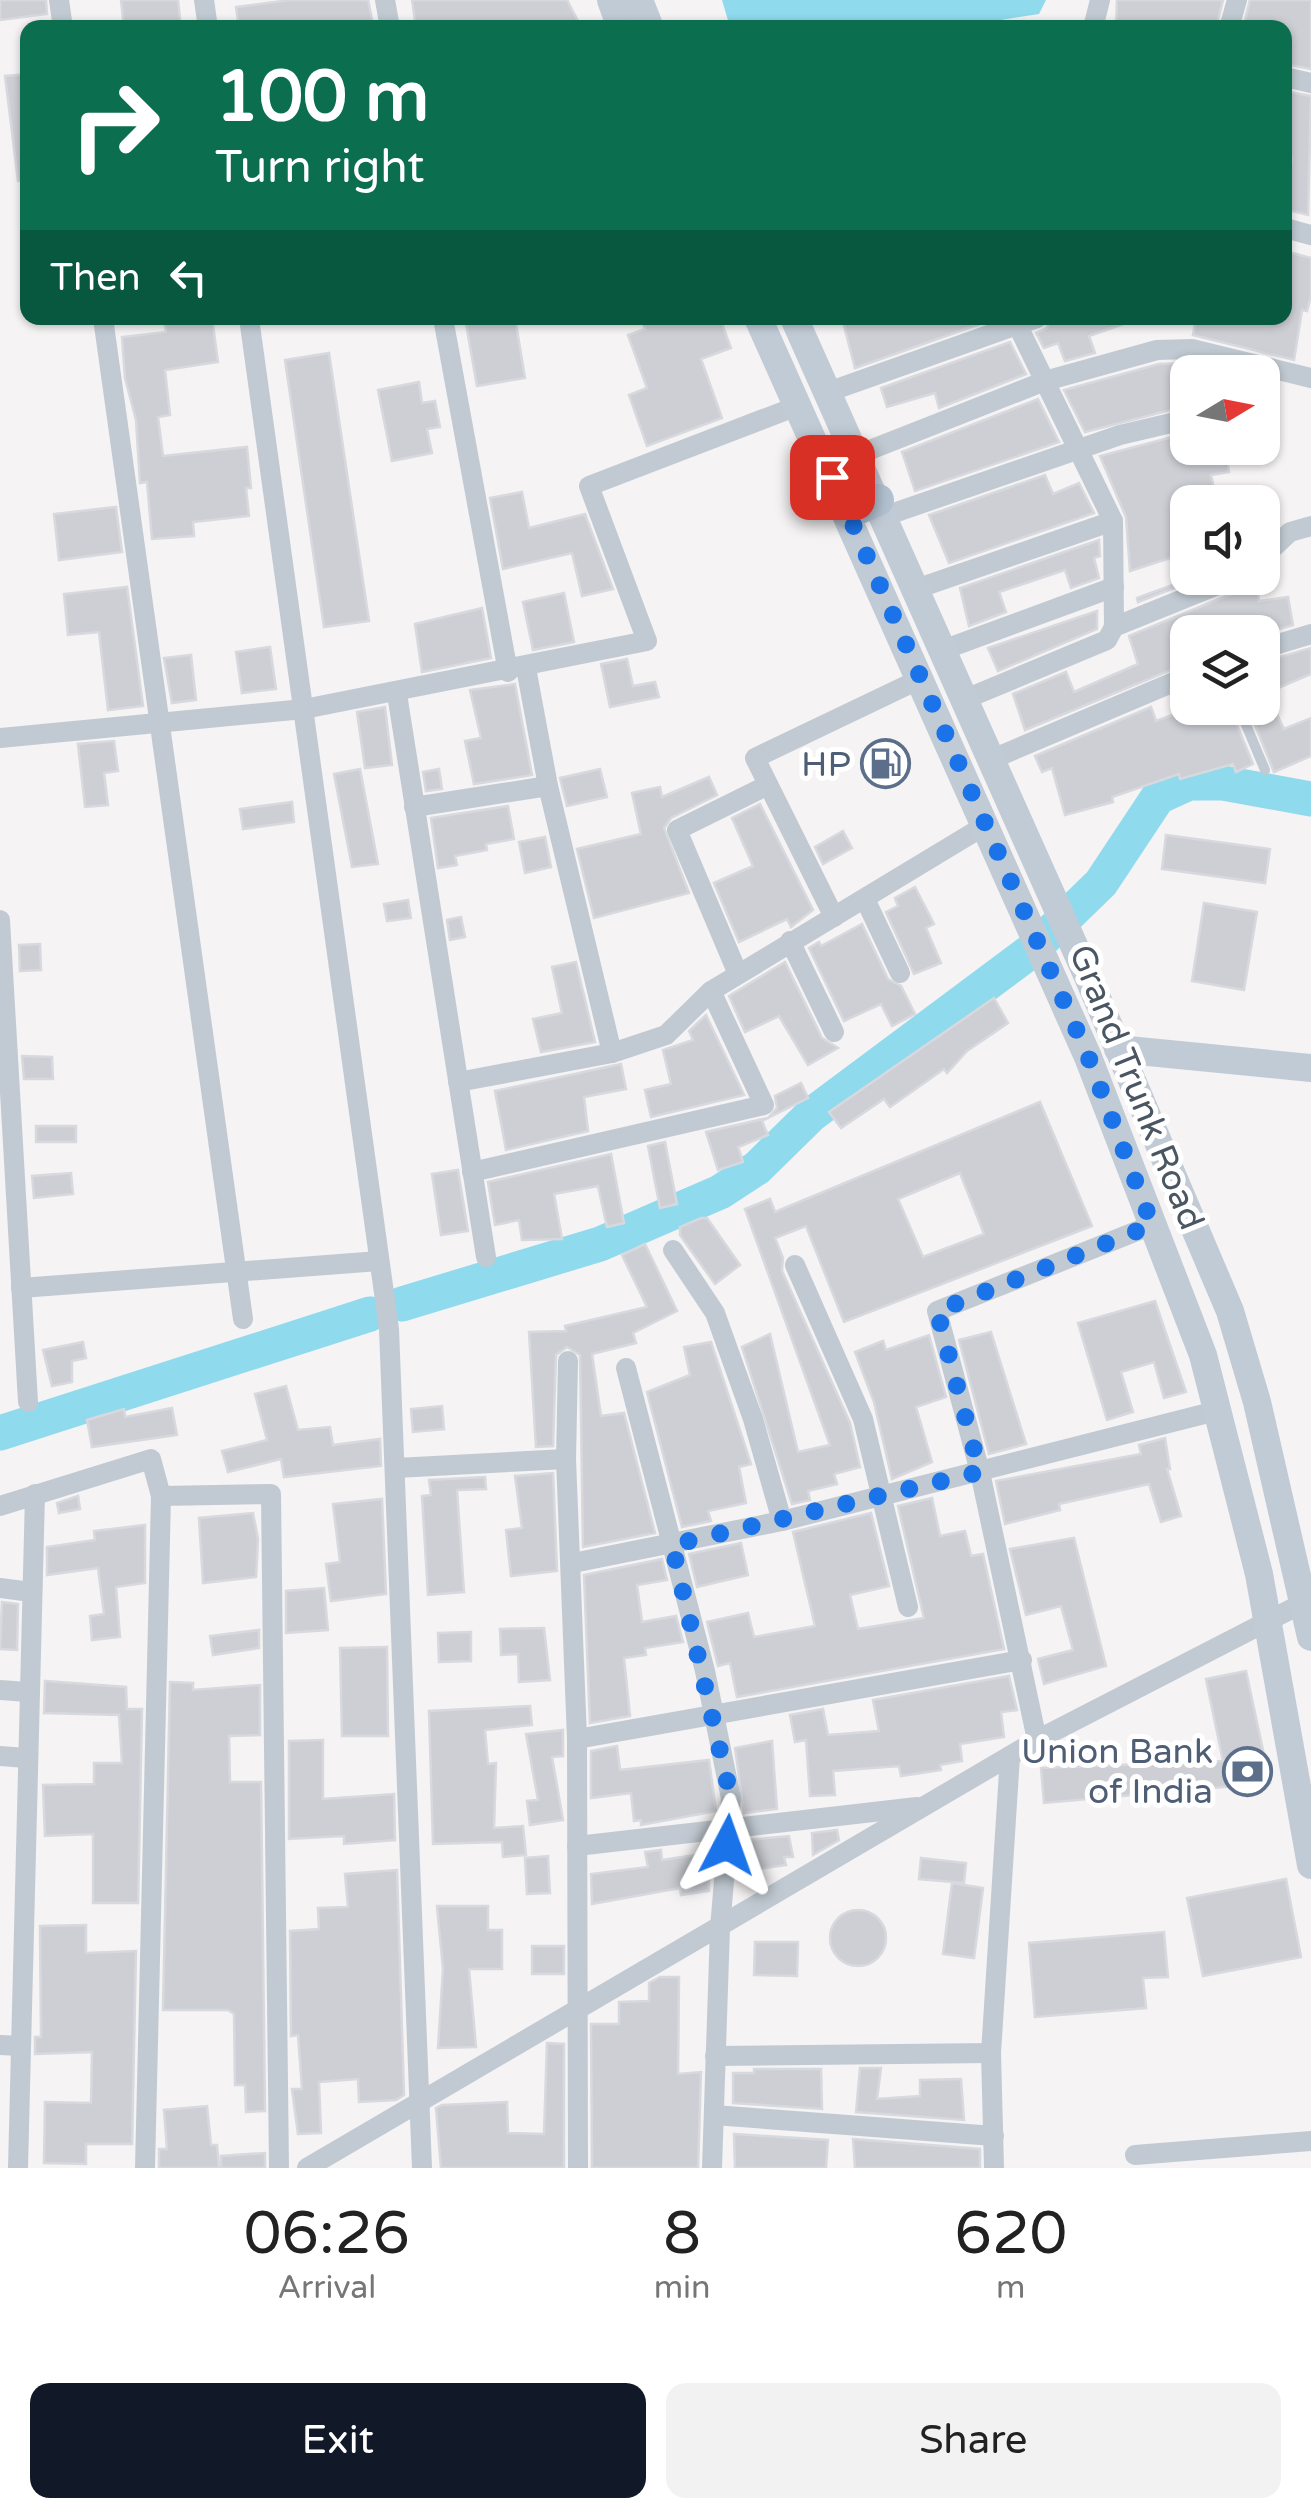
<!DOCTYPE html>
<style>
body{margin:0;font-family:"Varela Round",sans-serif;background:#f2f2f2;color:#222;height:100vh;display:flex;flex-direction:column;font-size:38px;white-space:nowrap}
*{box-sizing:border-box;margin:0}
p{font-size:32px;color:#767676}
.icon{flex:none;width:55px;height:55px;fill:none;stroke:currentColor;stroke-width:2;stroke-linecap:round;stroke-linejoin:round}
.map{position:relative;height:2168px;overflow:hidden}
.drawer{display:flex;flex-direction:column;background:#fff;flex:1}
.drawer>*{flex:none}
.top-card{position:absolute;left:20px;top:20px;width:1272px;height:305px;border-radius:20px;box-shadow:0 2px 8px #0004;background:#0b6e4f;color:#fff;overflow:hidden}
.needle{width:65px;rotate:80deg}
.controls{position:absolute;left:1170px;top:355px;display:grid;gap:20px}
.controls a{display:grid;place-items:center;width:110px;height:110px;border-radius:20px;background:#fff;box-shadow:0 2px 8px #0004;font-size:50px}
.pin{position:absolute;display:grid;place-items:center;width:85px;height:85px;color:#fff;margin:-42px;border-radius:20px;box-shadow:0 5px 15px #0006}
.me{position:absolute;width:110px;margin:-55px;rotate:4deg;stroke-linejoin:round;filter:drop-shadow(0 0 8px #0008)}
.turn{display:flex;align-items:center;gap:35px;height:210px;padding:0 30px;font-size:45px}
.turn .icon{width:130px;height:130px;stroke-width:2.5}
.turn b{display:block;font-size:70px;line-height:85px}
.then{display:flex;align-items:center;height:95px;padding:0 30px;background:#0003;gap:20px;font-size:38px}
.eta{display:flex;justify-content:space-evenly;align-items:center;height:170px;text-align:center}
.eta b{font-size:60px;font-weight:600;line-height:70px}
.button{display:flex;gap:20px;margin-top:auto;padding:20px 30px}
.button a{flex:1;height:115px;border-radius:20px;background:#111827;color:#fff;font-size:40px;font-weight:600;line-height:115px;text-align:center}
.button a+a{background:#f2f2f2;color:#222}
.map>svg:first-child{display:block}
.water{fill:#90daee}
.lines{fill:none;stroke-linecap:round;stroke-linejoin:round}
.river{stroke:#90daee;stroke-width:35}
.building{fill:#cdcfd5;stroke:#d7d9de;stroke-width:2.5;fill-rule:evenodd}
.lane{stroke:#c1cad2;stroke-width:10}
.street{stroke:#c1cad2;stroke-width:20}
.secondary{stroke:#c1cbd6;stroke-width:28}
.primary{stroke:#b3c2d1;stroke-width:32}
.route{stroke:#1a73e8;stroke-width:18;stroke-dasharray:0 32.4}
.labels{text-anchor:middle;stroke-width:10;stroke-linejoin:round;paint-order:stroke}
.service-label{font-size:35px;fill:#4e5e75;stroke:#fff;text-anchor:end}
.street-label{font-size:35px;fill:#4a5661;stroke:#fff}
</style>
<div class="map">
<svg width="1311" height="2168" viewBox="0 0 1311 2168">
<rect width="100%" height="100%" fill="#f5f3f3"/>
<polygon class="water" points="722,0 1046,0 1039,14 950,28 730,27"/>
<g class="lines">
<g class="river">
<polyline points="402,1304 600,1244 720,1192 757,1168 811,1115 1031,951 1101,883 1158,797 1189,783 1223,783 1311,799"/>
<polyline points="0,1433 370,1314"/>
</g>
</g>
<g class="building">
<polygon points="0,0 46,0 47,14 0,20"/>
<polygon points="121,0 178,0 181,28 124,28"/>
<polygon points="290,0 368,0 373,24 239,28 236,7"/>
<polygon points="412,0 567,0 578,21 566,28 416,28"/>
<polygon points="1117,0 1223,0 1216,28 1116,28"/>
<polygon points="1250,0 1311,0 1311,69 1285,64 1285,28 1243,28"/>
<polygon points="28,74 28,180 18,181 5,76"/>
<polygon points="1285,91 1311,96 1308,215 1285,209 1292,158 1285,157"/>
<polygon points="1285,251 1311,258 1311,295 1307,311 1302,310 1294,360 1193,335 1196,318 1285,318"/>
<polygon points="164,318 212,318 218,362 165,370 170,415 158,417 163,456 247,447 251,488 246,488 249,516 193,522 194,536 152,539 147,482 140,483 136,420 125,378 122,337 166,332"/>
<polygon points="465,318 515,318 525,378 477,386"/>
<polygon points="641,318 720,318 731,348 701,359 722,418 647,446 629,395 647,388 628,335 645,329"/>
<polygon points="842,318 997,318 855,368"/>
<polygon points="1050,318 1135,318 1135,320 1089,336 1095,353 1065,361 1058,343 1044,348 1036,333 1047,328"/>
<polygon points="1010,342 1026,374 939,408 935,393 887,407 881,388"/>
<polygon points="329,353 369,621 324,627 285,360"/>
<polygon points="1191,363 1230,372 1188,372 1186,406 1085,432 1064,390 1159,364"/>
<polygon points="419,382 422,403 435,401 440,427 427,429 432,453 392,461 378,390"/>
<polygon points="1038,399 1059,442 915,491 902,452"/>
<polygon points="1172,437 1176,456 1225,448 1229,472 1211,475 1217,502 1188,502 1188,578 1200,578 1138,602 1137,598 1178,583 1170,558 1130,571 1126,517 1100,456"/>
<polygon points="1045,475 1053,494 1079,483 1094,513 949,563 929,515"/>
<polygon points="522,492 529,528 585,514 613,589 582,596 572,553 503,569 490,498"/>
<polygon points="116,507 122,552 59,560 54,514"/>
<polygon points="1099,540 1100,556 1094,558 1099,578 1071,588 1065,570 999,592 1006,612 969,626 960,588"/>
<polygon points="127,587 143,706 108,710 99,632 68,635 64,594"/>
<polygon points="1257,588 1259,601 1288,597 1293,625 1269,632 1188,632 1188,663 1025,730 1013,694 1066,672 1074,692 1138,664 1129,636 1241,590"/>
<polygon points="564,593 574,642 533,650 523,602"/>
<polygon points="482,608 491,658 422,672 415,624"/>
<polygon points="1097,611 1097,629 998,671 988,648"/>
<polygon points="270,647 276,689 242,693 236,652"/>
<polygon points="1311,648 1311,674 1262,695 1262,662"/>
<polygon points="191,655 196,700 172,703 164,658"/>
<polygon points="627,659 633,686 655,682 659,697 610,707 601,664"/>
<polygon points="515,684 532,775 474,784 465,741 481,738 470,690"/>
<polygon points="385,707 392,765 365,768 357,712"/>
<polygon points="1151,707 1156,721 1191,708 1230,708 1253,764 1236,772 1233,764 1180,779 1179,774 1112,797 1113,802 1065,815 1052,768 1042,772 1035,756"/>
<polygon points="1248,708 1274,708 1284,729 1311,718 1311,756 1274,772"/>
<polygon points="114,741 118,771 104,773 108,805 85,807 78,744"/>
<polygon points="360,769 378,864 352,867 334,774"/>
<polygon points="439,769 442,789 426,791 423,772"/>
<polygon points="600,769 607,797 567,806 560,778"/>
<polygon points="709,777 717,795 671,818 664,828 689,893 594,918 577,849 641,834 632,793 660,787 662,797"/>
<polygon points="292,802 294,822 243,829 240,809"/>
<polygon points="760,804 813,910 791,927 787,919 739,942 714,883 753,866 732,818"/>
<polygon points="508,806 514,839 486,844 487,850 455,856 457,865 438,868 431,818"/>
<polygon points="843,831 852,848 823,864 815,847"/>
<polygon points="1166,835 1270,849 1265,883 1162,869"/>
<polygon points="545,837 551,867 525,873 519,842"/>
<polygon points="915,887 934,924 926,928 941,963 914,974 886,912 898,906 895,898"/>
<polygon points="408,900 411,918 387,921 384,904"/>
<polygon points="1204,903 1257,912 1244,990 1192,981"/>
<polygon points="461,917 465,937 450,940 447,920"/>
<polygon points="862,924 888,979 901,986 915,1014 892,1026 881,1004 844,1021 809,948 819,942 821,946"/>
<polygon points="40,944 41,970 20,971 19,945"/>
<polygon points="576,962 595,1042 541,1052 533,1019 562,1013 552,967"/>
<polygon points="785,962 822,1038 838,1048 808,1065 779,1016 745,1032 729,996"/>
<polygon points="994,998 1008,1023 967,1051 947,1073 944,1069 890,1107 884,1099 841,1128 829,1112"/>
<polygon points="706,1015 744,1095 651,1117 645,1090 671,1084 663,1050 693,1040 689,1031"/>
<polygon points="22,1056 52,1057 53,1079 24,1079"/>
<polygon points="621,1064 626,1089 584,1097 588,1131 506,1150 495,1091"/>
<polygon points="801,1083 808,1098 762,1121 768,1135 738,1147 743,1162 718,1170 706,1132 768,1118 777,1108 775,1096"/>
<path d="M1040,1102L1092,1226L844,1322L806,1226L775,1238L783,1258L782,1271L850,1423L860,1467L834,1474L837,1484L808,1491L810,1500L792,1504L742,1347L770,1334L798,1452L830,1445L745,1209L770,1199L775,1212ZM960,1173L984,1234L923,1257L898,1199Z"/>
<rect x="36" y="1126" width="40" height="16"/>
<polygon points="665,1142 677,1204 660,1208 648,1146"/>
<polygon points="611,1154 624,1223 607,1227 598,1186 554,1194 562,1239 522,1240 519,1220 495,1225 488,1182"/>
<polygon points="458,1170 468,1231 441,1235 432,1174"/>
<polygon points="71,1173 73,1194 34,1198 32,1176"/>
<polygon points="701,1218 707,1218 740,1265 715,1284 680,1235 680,1227"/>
<polygon points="645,1244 677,1311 633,1333 636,1343 592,1354 601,1416 624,1413 655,1533 583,1547 580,1355 567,1347 556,1355 553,1446 536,1447 529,1332 566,1331 565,1326 647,1307 622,1255"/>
<polygon points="1155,1301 1186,1392 1164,1398 1154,1362 1121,1372 1133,1412 1107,1420 1078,1323"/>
<polygon points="991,1332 1026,1444 989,1454 959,1340"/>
<polygon points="929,1335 946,1397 916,1407 932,1462 892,1479 874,1402 855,1352 883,1341 886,1350"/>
<polygon points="83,1342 86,1358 72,1361 72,1382 52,1386 43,1350"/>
<polygon points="711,1342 751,1464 739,1467 746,1503 708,1511 711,1521 682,1527 647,1392 690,1375 684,1347"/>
<polygon points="286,1386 298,1430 330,1427 333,1445 380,1439 381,1466 284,1477 281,1459 228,1472 222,1451 267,1440 255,1394"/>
<polygon points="442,1406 444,1429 413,1432 411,1409"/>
<polygon points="172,1408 177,1435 92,1447 87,1420 124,1409 125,1417"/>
<polygon points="1165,1438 1170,1469 1167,1469 1181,1516 1161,1522 1149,1484 1059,1504 1060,1510 1005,1524 996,1481 1141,1454 1139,1445"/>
<polygon points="553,1473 557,1571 511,1576 506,1530 522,1528 515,1476"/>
<polygon points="485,1477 486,1489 457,1490 464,1592 428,1595 422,1496 431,1495 429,1480"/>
<polygon points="78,1496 80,1509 59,1513 57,1503"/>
<polygon points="932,1498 940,1536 965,1531 971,1556 983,1554 1004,1649 737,1697 730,1663 718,1666 707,1622 748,1613 754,1637 815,1626 793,1532 871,1513 889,1586 850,1595 858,1629 924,1618 898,1506"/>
<polygon points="382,1499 386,1594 331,1601 326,1564 340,1562 333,1504"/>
<polygon points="253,1513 258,1539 256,1577 203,1583 199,1518"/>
<polygon points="145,1525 145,1583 116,1587 120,1637 92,1640 90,1616 104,1614 98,1568 47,1575 47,1547 95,1540 94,1531"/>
<polygon points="1074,1538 1106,1666 1044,1684 1038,1659 1073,1650 1061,1606 1026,1615 1010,1549"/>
<polygon points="741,1543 748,1575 697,1587 689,1554"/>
<polygon points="662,1559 667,1580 637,1585 642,1622 676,1616 683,1642 645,1648 646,1655 624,1658 630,1716 590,1723 584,1575"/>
<polygon points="324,1588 328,1630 286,1633 286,1591"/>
<polygon points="2,1602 18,1604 17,1650 0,1649"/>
<polygon points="544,1628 550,1680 519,1682 518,1654 501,1655 500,1629"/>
<polygon points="259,1630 259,1648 213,1655 210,1636"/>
<polygon points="471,1632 471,1661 439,1662 438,1633"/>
<polygon points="387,1647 388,1736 342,1736 340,1648"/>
<polygon points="1246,1671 1270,1783 1044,1803 1041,1768 1223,1761 1206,1679"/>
<polygon points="1009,1676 1017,1710 1001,1712 1004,1737 960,1744 962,1761 940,1765 941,1770 901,1776 899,1766 833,1771 835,1795 810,1796 806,1740 795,1742 790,1715 823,1709 828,1735 879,1731 873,1700"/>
<polygon points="45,1681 126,1687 127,1709 142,1709 138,1903 93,1903 93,1834 45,1836 43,1785 94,1784 94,1763 122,1763 119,1715 44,1713"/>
<polygon points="170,1682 193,1683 193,1690 260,1685 260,1735 229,1736 230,1782 261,1782 265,2111 246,2112 245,2085 235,2085 234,2014 228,2010 163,2010"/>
<polygon points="530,1706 532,1725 485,1730 488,1764 496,1763 494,1828 523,1826 526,1855 503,1857 502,1842 433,1844 429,1711"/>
<polygon points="563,1730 563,1756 552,1757 563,1820 530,1825 527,1801 538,1800 526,1734"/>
<polygon points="323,1740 323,1799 394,1794 395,1840 344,1844 344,1836 289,1839 289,1741"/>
<polygon points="772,1741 777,1809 744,1813 735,1748"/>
<polygon points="617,1746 620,1770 709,1760 716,1811 641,1825 641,1820 634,1821 631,1793 591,1798 591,1751"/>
<polygon points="837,1830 839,1840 813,1855 812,1833"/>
<polygon points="789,1836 793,1857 784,1857 786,1865 751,1870 747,1840"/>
<polygon points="661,1850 662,1860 709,1853 709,1891 681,1895 680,1888 592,1904 591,1874 648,1867 645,1852"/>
<polygon points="548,1856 550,1893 527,1894 525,1858"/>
<polygon points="921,1858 966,1863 964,1883 919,1879"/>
<polygon points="397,1870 404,2095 396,2100 359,2102 358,2079 319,2082 321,2133 298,2134 292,2089 302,2089 298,2035 291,2036 290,1931 319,1929 318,1908 348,1907 345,1874"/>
<polygon points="1286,1879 1301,1957 1203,1976 1187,1898"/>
<polygon points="952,1883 983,1888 974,1958 943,1954"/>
<polygon points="437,1906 488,1906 488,1930 502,1930 502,1969 469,1969 476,2047 438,2048 443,1969"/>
<circle cx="858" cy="1938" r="28"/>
<polygon points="86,1925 86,1953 136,1951 132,2144 86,2144 86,2164 44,2163 45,2102 91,2103 92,2052 35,2054 35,2037 41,2037 40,1926"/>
<polygon points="1164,1932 1168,1977 1143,1978 1146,2008 1035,2017 1029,1943"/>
<polygon points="755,1942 798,1942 797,1976 754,1975"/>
<rect x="532" y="1946" width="32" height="28"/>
<polygon points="660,1977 679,1977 678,2074 701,2072 698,2168 592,2168 591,2024 619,2024 619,2002 649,2001 649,1983"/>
<polygon points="547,2043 564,2044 564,2168 441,2168 436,2108 442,2105 507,2102 508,2133 544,2134"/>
<polygon points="860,2068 881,2068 877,2099 920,2096 920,2080 961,2079 964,2120 856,2112"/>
<polygon points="754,2069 821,2069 822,2109 733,2103 733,2073 754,2073"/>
<polygon points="207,2106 211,2145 217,2145 219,2168 159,2168 159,2149 167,2149 164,2110"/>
<polygon points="734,2134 828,2140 826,2168 735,2168"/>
<polygon points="853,2139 980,2149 980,2168 855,2168"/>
<polygon points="265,2153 265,2168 221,2168 221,2156"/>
</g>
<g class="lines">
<polyline class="lane" points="1239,708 1265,770"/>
<g class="street">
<polyline points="59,0 63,28"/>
<polyline points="204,0 208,28"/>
<polyline points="385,0 390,28"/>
<polyline points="1093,28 1100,0"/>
<polyline points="1229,28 1237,0"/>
<polyline points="1285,77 1311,83"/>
<polyline points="1285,228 1311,235"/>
<polyline points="103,318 243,1319"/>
<polyline points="249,318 389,1329 422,2168"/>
<polyline points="443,318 508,672"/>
<polyline points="1014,318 1113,521 1114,627 1235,578"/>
<polyline points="828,392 1037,318"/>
<polyline points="857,455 1045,381 1157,350 1192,349 1311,378"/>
<polyline points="885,516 1120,435 1188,419"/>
<polyline points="1262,558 1290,532 1311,526"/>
<polyline points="913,590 1113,521"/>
<polyline points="1262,649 1311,634"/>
<polyline points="940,651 1114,587"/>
<polyline points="526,668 548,786 612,1053"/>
<polyline points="397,694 486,1257"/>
<polyline points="963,700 1107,640 1114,627"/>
<polyline points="0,738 304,709 647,641 589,486 800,405"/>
<polyline points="990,760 1188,676"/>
<polyline points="414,807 548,786"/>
<polyline points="866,901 900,973"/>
<polyline points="834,917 755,758 920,679"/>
<polyline points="0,920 28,1402"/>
<polyline points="790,941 834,1032"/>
<polyline points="738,974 677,830 768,785"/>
<polyline points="458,1082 612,1053 666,1035 711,991 984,826"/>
<polyline points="472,1172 764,1105 711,991"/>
<polyline points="673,1250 715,1313 753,1419 782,1521"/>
<polyline points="795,1265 863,1419 908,1607"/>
<polyline points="21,1288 379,1261"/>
<polyline points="568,1361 566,1459 577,1739 578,2168"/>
<polyline points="626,1368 705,1671 731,1798 720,1928 712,2168"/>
<polyline points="396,1468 566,1459"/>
<polyline points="161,1496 271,1494 279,2168"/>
<polyline points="0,1506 151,1459 161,1496 145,2168"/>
<polyline points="573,1563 782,1521 1220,1410"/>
<polyline points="0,1588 31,1592"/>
<polyline points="0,1690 28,1692"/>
<polyline points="577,1739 1022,1660"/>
<polyline points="1037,1740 980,1472 937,1311 1152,1225"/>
<polyline points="0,1756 26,1758"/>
<polyline points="577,1846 917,1807"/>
<polyline points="0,2045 21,2046"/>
<polyline points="715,2056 991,2053"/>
<polyline points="714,2115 994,2136"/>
<polyline points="1135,2155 1311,2141"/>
<polyline points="18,2168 35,1494"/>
<polyline points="307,2168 1037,1740 1305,1602"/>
<polyline points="994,2168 991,2053 1010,1756"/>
</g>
<g class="secondary">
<polyline points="611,0 621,28"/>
<polyline points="639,0 650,28"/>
<polyline points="758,318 1088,1057 1203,1355 1259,1574 1311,1865"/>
<polyline points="794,318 1088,977 1230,1311 1257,1402 1311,1637"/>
<polyline points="1118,1049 1311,1068"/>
</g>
<polyline class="primary" points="848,513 878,500"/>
</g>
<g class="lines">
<polyline class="route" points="727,1845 731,1798 672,1545 980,1472 937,1311 1152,1225 1088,1056 832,477"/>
</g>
<defs>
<symbol id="fuel-ring" viewBox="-11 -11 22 22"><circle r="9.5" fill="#fff" stroke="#5c6f8a" stroke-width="1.5"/><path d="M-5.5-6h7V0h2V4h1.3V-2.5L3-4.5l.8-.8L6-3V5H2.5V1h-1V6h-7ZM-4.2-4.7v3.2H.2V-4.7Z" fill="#5c6f8a"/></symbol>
<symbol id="bank-ring" viewBox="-11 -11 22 22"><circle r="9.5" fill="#fff" stroke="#5c6f8a" stroke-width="1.5"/><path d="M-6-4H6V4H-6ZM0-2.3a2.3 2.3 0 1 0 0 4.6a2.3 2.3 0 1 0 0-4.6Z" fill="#5c6f8a"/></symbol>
</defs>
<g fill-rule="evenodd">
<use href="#fuel-ring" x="858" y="736" width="55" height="55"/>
<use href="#bank-ring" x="1220" y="1744" width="55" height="55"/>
</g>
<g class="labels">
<g class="service-label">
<text x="851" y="776">HP</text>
<text x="1213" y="1763">Union Bank<tspan x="1213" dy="40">of India</tspan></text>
</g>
<g class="street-label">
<text transform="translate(1137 1087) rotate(68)" y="12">Grand Trunk Road</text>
</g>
</g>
</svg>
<div class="controls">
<a><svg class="needle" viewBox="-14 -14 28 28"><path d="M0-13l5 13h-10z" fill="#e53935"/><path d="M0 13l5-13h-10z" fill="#767676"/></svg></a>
<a><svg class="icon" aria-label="sound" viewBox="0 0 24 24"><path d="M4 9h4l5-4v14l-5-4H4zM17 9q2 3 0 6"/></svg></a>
<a><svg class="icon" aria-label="layers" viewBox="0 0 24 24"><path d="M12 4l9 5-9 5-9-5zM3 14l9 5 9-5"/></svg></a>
</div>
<div class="pin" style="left:832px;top:477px;background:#d93025"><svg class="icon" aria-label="arrive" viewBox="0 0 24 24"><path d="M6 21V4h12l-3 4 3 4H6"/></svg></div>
<svg class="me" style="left:727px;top:1845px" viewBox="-20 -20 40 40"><path d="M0-17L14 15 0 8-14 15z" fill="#1a73e8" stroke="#fff" stroke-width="4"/></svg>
<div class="top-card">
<div class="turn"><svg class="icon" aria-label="right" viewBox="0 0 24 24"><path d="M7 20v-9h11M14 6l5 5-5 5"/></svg><div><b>100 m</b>Turn right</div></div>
<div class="then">Then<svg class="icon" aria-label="left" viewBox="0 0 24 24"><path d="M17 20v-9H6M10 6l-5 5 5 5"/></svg></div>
</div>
</div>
<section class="drawer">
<div class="eta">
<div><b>06:26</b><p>Arrival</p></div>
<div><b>8</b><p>min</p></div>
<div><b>620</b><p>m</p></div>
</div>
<div class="button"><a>Exit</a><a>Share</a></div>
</section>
